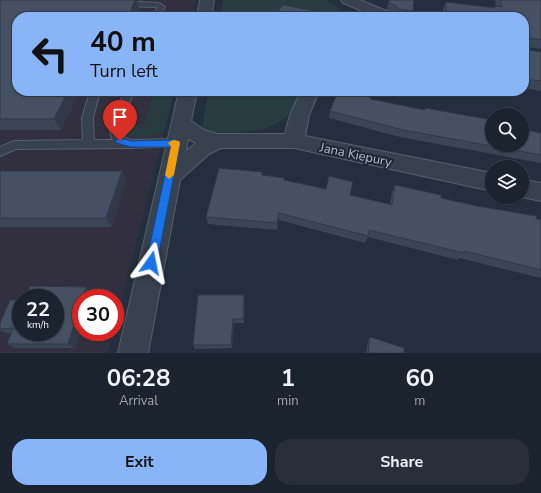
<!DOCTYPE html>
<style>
body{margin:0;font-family:"Nunito Sans",sans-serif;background:#282f3a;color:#f1f3f6;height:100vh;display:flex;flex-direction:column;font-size:15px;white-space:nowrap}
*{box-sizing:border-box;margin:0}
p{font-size:13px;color:#a0a4aa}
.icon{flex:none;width:22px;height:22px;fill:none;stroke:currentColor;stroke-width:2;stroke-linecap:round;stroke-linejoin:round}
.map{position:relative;height:353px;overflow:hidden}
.side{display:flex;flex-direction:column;background:#1b232e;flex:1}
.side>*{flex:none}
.hud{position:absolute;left:12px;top:12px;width:517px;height:84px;border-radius:16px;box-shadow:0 1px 3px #0004,0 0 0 1px #39404a;background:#8ab4f8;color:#111;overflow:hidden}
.buttons{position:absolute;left:485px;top:108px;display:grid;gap:8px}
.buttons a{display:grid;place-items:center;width:44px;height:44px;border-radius:50%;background:#1b232e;box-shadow:0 1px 3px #0004,0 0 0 1px #39404a;font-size:20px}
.speed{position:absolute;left:12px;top:289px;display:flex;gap:8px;font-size:20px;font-weight:700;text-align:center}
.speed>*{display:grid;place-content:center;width:52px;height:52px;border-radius:50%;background:#1b232e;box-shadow:0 1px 3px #0004,0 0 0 1px #39404a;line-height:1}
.speed small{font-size:10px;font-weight:400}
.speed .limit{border:6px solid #d22;background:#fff;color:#111}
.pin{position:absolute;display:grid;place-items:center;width:34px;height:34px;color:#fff;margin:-41px -17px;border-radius:50% 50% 50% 0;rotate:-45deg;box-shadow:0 0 4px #0007}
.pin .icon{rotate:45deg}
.me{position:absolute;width:44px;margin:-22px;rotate:12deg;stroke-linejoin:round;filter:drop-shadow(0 0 3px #0008)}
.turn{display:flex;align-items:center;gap:14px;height:84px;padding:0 12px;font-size:18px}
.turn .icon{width:52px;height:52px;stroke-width:2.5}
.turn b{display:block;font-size:28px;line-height:34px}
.eta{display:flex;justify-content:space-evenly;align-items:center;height:68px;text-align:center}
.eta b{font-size:24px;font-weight:700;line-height:28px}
.cta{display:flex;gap:8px;margin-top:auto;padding:8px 12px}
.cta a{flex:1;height:46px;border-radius:16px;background:#8ab4f8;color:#111;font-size:16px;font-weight:700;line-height:46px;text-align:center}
.cta a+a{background:#282f3a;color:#f1f3f6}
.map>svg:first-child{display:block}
.medical{fill:#32303f;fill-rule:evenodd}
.green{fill:#263c3f}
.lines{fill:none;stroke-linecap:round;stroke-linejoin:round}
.service-casing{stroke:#565f6c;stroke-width:2}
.minor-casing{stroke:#565f6c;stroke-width:2}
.service{fill:#38414e;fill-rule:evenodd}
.minor{fill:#38414e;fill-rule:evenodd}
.wall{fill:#3b4654}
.shaded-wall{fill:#303945}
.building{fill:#455162;stroke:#303945}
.route{fill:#1a73e8;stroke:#114b97}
.slow{fill:#f59e0b}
.labels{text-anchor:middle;stroke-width:4;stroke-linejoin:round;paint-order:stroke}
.street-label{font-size:13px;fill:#b4bcc9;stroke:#1d2633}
</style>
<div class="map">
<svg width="541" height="353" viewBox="0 0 541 353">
<rect width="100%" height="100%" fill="#242f3e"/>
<path class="medical" d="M0,0H196L192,17H17V91H174L115,327V298H81V332H114L108,353H0ZM21,298H55V332H21Z"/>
<g class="green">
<polygon points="223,0 327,0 339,8 339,17 221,17"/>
<path d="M154,91H174L165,129C156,138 139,139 127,135L126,129L127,125H144Z"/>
<path d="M208,91H302C297,99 293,111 286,117C262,137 230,132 202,131Z"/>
</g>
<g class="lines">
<defs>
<g id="service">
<polygon points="97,0 159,3 165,7 161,17 153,17 157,7 114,6"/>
<polygon points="90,91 100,91 93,118 94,140 112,140 110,129 124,91 134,91 120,129 121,136 131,140 176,139 180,140 182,143 180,146 131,148 16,149 0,156 0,147 14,141 83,140 82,118"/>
</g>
<g id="minor">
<polygon points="200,0 214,0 211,17 197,17"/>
<polygon points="341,0 360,0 394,14 396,17 377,17 343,3"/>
<path d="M179,91H197L191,121L204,130L218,134H285L290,115L301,91H319L309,115L305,136L492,173V191L294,148H221L209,154L180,180L148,353H118ZM188,139L196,143L186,151Z"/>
<polygon points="522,179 541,183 541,201 522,197"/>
</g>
</defs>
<use href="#service" class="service-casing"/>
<use href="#minor" class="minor-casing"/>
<use href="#service" class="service"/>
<use href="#minor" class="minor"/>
</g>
<g class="wall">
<polygon points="0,0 143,0 142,1 137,0 139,8 135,17 17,17 17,91 80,91 61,130 0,130"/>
<polygon points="389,0 414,0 413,11 411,17 397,16 395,13 387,10"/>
<polygon points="495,0 541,0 541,49 528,47 528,50 541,52 541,91 524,88 524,17 444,17 443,9 446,2 494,8 495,6 496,6"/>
<polygon points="371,99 424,110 425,108 492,145 541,133 541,163 400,137 329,118 330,111"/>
<polygon points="0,171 122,171 126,180 112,227 0,227"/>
<polygon points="263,176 284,180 390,204 392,192 395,185 441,198 541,220 541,278 459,258 458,260 368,237 365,243 279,220 277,230 208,224 206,217"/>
<polygon points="86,287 92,292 75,348 15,348 7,344 11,333 6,333 0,330 0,323 21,332"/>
<polygon points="245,299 244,323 234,323 232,348 195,349 193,345"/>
<polygon points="370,337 404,353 366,353 368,340"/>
</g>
<g class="shaded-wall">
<polygon points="135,0 137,0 139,8 135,17 128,17 128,16"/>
<polygon points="68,91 80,91 61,130 54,119"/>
<polygon points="122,171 126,180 112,227 106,218"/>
<polygon points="279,213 279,220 277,230 277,223"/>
<polygon points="86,287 92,292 90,298 83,298"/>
<polygon points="244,295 245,299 244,323 243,319"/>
<polygon points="81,303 81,327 75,348 68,344"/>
<polygon points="233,319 234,323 232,348 231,345"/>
</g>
<g class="building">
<polygon points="0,0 135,0 128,16 114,16 113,17 17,17 17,91 68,91 54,119 0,119"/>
<polygon points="389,0 414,0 413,11 399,9 396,6 389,3"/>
<polygon points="500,0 541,0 541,40 528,38 528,50 541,52 541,81 524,79 524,17 447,17 446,2 495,8 495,6 502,7"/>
<polygon points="283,5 319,12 316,17 274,17"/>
<polygon points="338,91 373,91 370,99 425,110 425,108 492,120 492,145 522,145 522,129 541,133 541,155 403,130 330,111"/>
<polygon points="219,168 262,172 262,175 284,178 284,180 326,189 329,176 353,182 350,195 392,205 395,185 441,195 441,198 477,206 536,216 537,219 541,220 541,270 464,251 464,253 369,230 368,236 279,213 277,223 206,217"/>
<polygon points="0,171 122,171 106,218 0,218"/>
<polygon points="30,286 86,287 83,298 81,298 81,303 68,344 7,344 13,328 0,329 0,323 10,300 21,300 21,332 55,332 55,298 25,298"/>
<polygon points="198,295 244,295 243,319 233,319 231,345 193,345"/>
<polygon points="370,337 404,348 404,353 368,353"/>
</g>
<polygon class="route" points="120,138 131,141 176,140 180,143 157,263 155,267 151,268 147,267 146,263 171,147 131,147 117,143 115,141"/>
<polygon class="slow" points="173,140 179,141 180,143 174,175 169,179 165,175 171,146 168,143"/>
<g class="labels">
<g class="street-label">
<text transform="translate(356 154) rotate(12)" y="5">Jana Kiepury</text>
</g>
</g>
</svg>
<div class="buttons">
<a><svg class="icon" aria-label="search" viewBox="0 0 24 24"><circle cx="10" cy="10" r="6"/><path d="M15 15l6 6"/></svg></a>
<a><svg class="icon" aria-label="layers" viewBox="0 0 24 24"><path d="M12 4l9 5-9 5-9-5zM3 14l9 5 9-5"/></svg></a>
</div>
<div class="speed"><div>22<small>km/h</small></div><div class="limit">30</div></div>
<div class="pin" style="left:120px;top:141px;background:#d93025"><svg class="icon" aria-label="arrive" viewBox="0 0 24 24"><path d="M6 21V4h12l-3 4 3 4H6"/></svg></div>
<svg class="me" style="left:151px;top:263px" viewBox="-20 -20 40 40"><path d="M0-17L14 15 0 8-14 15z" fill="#1a73e8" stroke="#fff" stroke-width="4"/></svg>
<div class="hud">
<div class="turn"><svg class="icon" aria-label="left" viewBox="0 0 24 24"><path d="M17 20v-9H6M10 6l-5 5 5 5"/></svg><div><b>40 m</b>Turn left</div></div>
</div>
</div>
<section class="side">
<div class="eta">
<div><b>06:28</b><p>Arrival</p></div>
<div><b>1</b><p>min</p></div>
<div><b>60</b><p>m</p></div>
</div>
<div class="cta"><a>Exit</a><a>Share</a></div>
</section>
